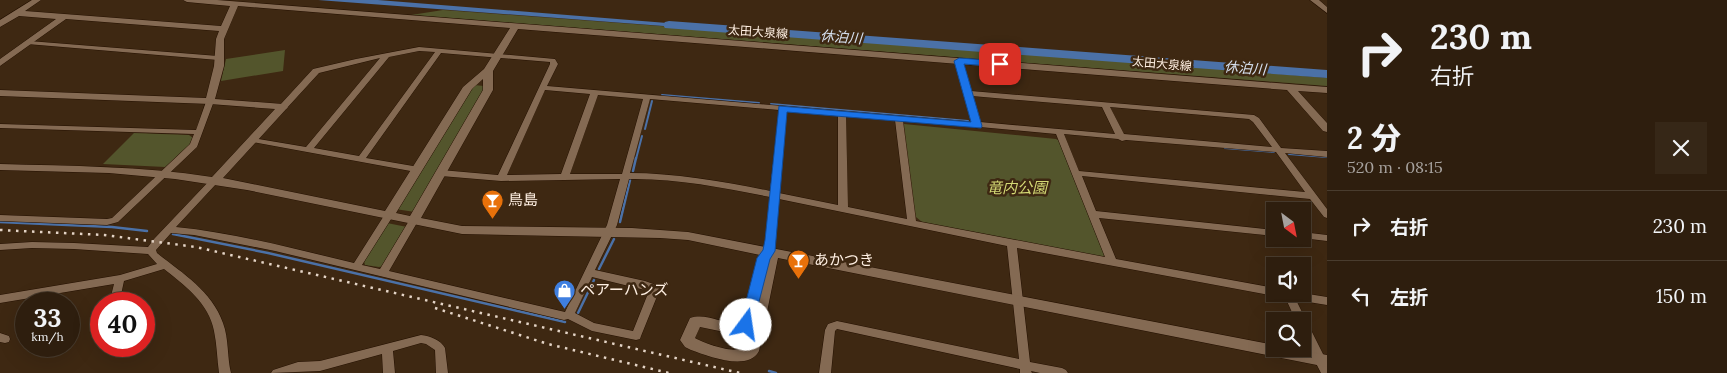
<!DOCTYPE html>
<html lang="ja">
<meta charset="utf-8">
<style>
body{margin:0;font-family:Lora,"Noto Sans JP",serif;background:#362717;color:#f1f3f6;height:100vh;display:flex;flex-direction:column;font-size:19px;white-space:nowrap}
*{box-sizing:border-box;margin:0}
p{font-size:16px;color:#a7a29e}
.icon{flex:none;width:28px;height:28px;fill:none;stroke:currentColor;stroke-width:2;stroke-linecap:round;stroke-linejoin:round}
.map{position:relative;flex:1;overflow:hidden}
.drawer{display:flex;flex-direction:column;background:#2e1e0e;width:400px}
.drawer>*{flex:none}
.guide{background:#2e1e0e;color:#f1f3f6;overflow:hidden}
.needle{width:32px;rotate:148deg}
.tools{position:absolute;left:1266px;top:202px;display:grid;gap:10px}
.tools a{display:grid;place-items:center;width:45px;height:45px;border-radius:0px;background:#2e1e0e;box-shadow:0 5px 20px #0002,0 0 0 1px #493c2e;font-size:25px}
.speed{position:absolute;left:15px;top:292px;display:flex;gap:10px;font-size:25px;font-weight:700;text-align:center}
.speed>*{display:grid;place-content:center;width:65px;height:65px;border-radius:50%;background:#2e1e0e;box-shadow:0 5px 20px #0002,0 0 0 1px #493c2e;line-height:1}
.speed small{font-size:12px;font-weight:400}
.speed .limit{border:8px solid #d22;background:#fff;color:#111}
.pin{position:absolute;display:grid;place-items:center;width:42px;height:42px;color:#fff;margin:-21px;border-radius:10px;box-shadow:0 2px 8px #0006}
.me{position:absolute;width:55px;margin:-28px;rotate:14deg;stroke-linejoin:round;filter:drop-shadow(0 0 4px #0008)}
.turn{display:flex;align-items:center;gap:18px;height:105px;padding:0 20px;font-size:22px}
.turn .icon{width:65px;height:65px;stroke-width:2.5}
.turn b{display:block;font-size:35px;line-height:42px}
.round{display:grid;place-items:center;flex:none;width:52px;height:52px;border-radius:0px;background:#362717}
.head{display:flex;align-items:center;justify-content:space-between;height:85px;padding:0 20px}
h1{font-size:30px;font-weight:800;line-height:38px}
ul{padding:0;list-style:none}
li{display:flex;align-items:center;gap:15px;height:70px;padding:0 20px;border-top:1px solid #493c2e}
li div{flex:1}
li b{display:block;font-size:19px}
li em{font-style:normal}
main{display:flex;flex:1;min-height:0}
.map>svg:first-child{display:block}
.green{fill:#53552c}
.water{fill:#4b71a7}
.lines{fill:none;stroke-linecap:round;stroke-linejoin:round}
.stream-far1{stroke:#4b71a7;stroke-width:2}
.stream{stroke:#4b71a7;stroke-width:2.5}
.river{fill:#4b71a7;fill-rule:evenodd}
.street-casing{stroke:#241000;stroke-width:1}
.secondary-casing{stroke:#241000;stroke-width:1}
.street{fill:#846a53;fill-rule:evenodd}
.secondary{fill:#846a53;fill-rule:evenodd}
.rail{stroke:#e4d4c6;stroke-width:2.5;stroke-dasharray:2.5 5.5;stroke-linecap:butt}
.route{fill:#1a73e8;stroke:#114b97}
.labels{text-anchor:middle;stroke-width:5;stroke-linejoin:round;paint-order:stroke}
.far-street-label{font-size:12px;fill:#fff0e3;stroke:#3e2812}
.far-water-label{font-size:14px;font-style:italic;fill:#d8e3f3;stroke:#3e2812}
.park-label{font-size:15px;font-style:italic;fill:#d4d975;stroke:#3e2812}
.poi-label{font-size:15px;fill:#fff0e3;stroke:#3e2812;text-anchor:start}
</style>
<main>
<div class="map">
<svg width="1327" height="373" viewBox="0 0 1327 373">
<rect width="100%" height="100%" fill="#3e2812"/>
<g class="green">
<polygon points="443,10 1080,57 1327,78 1327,86 411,15"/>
<polygon points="285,50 283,71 221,81 226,59"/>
<polygon points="474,85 484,86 485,90 415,212 395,209"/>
<polygon points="904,124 1056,139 1060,141 1106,254 1102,257 1008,240 922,222 916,217"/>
<polygon points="134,133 189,135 193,138 190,144 165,167 103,164"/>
<polygon points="387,223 407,227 383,266 379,267 365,265 364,261"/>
</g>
<polygon class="water" points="318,0 378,0 692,25 690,28"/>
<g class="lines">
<g class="stream-far1">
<polyline points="662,95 759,103"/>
<polyline points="771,104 968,121"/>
<polyline points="645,129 652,101"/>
<polyline points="1225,148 1274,152"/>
<polyline points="1289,154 1327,157"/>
<polyline points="636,159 642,136"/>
</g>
<g class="stream">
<polyline points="633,171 636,158"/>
<polyline points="0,222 112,227 147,231"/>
<polyline points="620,222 630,180"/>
<polyline points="173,234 268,253 565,322"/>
<polyline points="599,269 614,239"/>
<polyline points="578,313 594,280"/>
<polyline points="769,371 776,373"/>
</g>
<polygon class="river" points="669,21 1327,70 1327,78 665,28 663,25 665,22"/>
<defs>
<g id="street">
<polygon points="29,41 218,56 221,58 218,60 27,44 26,43"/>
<path d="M419,47L555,59L558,64L547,86L972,122L955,61L959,59L963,61L971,91L1254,115L1259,118L1281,148L1327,151V157L1285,153L1327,209V218L1324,217L1310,199L1082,176L1096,211L1275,230V236L1099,218L1116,259L1275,288V294H1279L1275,296L1017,248L1030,362L1062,368L1066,370L1068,373H1040L1031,371L1032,373H1020V369L837,329L835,331L831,373H819L825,330L828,324L837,321L1019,359L1007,246L779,199L774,251L772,253H766L764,251L770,197C725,188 675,178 629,179L617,225L595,270L645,281L659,286L660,289L641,336L640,339L636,340L592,331L568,319L564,320L275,251L194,235L171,233L156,250L157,253C182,273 212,291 223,323C229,339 227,357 231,373H219C217,359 217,345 214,331C209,303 184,285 164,269L124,281L119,304H109L114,284L0,303V295L120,275L157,264L148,254L74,249L32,248L0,250V244L32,242L74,243L148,247L154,239L211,179H217L218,181L217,183L176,227C236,233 295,249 354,263L385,214L388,213L393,216L362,265L380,269L410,219L413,218L418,221L389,271L565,312L607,225L620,179L501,181L441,176L437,173L441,170L498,175L550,64V62L441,53L366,158L419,167L420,169L416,172L253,142L249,140L253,138L306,147L380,58L319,73L286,109H280L279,107L280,105L313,69L356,59ZM419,51L435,52L359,156L314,148L389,57ZM545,90L590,94L561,174L507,175ZM598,95L643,99L622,174H570ZM972,96L1102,107L1115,134L980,122ZM650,99L779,110L770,191C727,182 675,173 630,173ZM1110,107L1249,119L1253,122L1272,147L1124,134ZM787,111L838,115V205L779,193ZM846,116L895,120L907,219L848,207ZM903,121L973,127L977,128L980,127L1056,134L1105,257L916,221ZM1064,134L1118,139L1122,141L1126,140L1276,152L1305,192L1079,171ZM592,277L649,291L633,331L594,323L575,313Z"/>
<polygon points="207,99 210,99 214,101 197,147 118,222 107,225 0,221 0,215 107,219 112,218 190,144 194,134 0,128 0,124 196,130"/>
<polygon points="1302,232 1327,235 1327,241 1302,238"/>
<polygon points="1302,293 1327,297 1327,305 1296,300 1327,362 1327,373 1321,373 1302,336 1302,321 1296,321 1285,297 1281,294"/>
<polygon points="0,333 9,336 10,339 9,342 5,343 0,342"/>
<path d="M421,335C430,336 441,340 445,348L448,373H436L435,350L426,344L421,343L393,351L395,373H383L382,354L320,371L271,373L273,370L298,362L320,361Z"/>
</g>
<g id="secondary">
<path d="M32,0H41L25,11L221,26L230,6L187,2L183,0H217L1327,87V93L1298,91L1327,123V132L1323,131L1287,90L518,29L493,71V90L421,218L462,226L632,228L688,232L1275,345V349H1295L1327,355V367L778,258L759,351C748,372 708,356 691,350L685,347L680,340L690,318C708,312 724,326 741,322L760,255L688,240L660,238L462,234L247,190L175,179L109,173L0,170V164C71,166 141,166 212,177L275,109L210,104L0,96V90L206,98L214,66L216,39L219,31L66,19L0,66V59L56,19L19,16L0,27V20ZM238,6L510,28L484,69L463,87L385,211L223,178L288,107L283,104L215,99L224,66V39ZM483,79V90L410,216L396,213L472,89ZM700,327L734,334L750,330L746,348C735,354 705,344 695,338Z"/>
<polygon points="1310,0 1319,0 1327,7 1327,13"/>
</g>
</defs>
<use href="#street" class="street-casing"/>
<use href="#secondary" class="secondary-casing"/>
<use href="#street" class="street"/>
<use href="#secondary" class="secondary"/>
<g class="rail">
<polyline points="0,230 104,235 196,247 740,373"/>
<polyline points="435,308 548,344 669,373"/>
</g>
</g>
<polygon class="route" points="959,58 1000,61 1004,64 1000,67 964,64 982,126 981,128 787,112 775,251 770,259 753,325 751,329 746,330 742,329 740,325 757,258 763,250 765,240 779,106 971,122 954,61"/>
<defs>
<symbol id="bar-pin" viewBox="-11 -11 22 30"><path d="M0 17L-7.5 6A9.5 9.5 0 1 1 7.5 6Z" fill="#e8710a" stroke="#3e2812"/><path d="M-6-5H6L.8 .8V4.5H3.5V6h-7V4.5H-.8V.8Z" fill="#fff"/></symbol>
<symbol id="shop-pin" viewBox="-11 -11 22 30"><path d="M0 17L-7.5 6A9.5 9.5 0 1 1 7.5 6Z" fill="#3f7fe0" stroke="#3e2812"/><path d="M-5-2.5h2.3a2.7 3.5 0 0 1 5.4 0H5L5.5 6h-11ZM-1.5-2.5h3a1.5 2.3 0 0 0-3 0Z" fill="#fff"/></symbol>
</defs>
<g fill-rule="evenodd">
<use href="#bar-pin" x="480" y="188" width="25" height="34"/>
<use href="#bar-pin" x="786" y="248" width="25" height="34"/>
<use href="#shop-pin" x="552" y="278" width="25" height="34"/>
</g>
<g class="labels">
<g class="far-street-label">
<text transform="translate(758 32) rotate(4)" y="4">太田大泉線</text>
<text transform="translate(1162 64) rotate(5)" y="4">太田大泉線</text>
</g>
<g class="far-water-label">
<text transform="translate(841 37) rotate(4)" y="5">休泊川</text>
<text transform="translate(1245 68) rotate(4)" y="5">休泊川</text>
</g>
<g class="park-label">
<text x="1017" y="193">竜内公園</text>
</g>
<g class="poi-label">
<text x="508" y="205">鳥島</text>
<text x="814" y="265">あかつき</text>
<text x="580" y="295">ペアーハンズ</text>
</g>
</g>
</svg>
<div class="tools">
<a><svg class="needle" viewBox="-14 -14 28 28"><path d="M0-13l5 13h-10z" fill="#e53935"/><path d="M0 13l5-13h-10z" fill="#a7a29e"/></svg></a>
<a><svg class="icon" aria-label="sound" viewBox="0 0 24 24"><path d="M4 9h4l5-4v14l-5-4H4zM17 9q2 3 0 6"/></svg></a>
<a><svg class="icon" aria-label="search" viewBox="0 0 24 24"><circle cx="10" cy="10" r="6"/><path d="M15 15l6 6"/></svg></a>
</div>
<div class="speed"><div>33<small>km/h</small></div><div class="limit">40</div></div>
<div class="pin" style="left:1000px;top:64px;background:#d93025"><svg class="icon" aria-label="arrive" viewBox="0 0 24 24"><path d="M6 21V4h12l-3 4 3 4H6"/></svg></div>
<svg class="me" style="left:746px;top:325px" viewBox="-20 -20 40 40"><circle r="19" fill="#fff"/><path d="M0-13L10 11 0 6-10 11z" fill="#1a73e8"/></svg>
</div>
<section class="drawer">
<div class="guide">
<div class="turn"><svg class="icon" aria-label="right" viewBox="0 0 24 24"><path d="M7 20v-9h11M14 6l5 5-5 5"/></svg><div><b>230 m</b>右折</div></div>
</div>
<div class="head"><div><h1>2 分</h1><p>520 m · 08:15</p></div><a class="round"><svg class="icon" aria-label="close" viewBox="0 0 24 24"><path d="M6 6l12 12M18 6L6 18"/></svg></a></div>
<ul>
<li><svg class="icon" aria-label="right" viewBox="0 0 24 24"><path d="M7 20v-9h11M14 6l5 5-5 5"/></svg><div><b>右折</b></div><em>230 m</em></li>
<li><svg class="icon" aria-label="left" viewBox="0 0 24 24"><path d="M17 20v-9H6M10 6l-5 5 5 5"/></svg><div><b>左折</b></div><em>150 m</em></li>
</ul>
</section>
</main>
